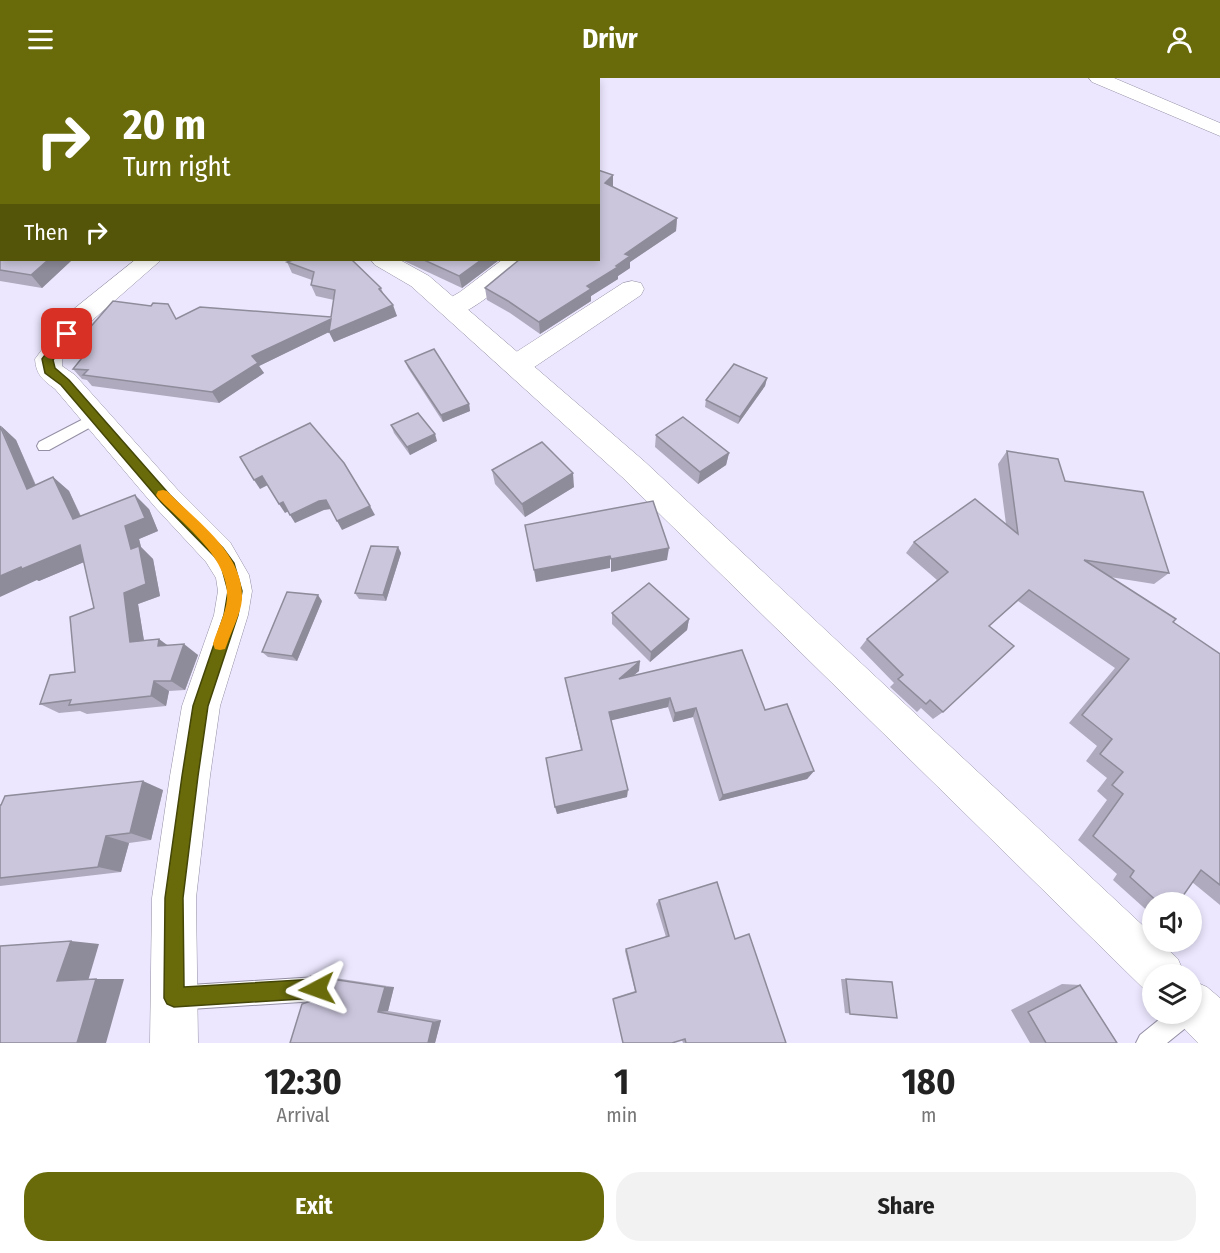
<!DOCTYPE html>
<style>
body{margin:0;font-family:"Fira Sans Condensed",sans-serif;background:#f2f2f2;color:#222;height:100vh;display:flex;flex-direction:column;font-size:22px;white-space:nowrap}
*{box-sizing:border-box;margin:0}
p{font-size:20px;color:#767676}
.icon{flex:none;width:33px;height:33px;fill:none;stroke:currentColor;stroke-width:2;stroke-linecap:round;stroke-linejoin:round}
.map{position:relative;height:965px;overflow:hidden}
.side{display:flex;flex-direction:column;background:#fff;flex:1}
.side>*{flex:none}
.top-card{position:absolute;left:0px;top:0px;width:600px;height:183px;box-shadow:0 3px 9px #0003;background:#696b0b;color:#fff;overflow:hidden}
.tools{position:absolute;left:1142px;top:814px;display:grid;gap:12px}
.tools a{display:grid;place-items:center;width:60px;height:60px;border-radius:50%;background:#fff;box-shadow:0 3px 9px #0003;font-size:30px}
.pin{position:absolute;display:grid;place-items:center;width:51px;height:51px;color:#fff;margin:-26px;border-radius:12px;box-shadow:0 3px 9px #0006}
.me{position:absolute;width:66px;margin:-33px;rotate:266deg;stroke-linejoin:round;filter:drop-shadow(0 0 4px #0008)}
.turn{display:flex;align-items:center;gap:21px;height:126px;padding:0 24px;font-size:27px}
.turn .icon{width:78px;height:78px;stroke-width:2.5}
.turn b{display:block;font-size:42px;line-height:51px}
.then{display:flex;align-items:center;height:57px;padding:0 24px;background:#0003;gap:12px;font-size:22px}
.eta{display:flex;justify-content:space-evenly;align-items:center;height:102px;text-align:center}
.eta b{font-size:36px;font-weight:700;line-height:42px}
.primary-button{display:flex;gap:12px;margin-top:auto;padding:12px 24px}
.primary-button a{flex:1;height:69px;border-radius:24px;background:#696b0b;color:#fff;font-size:24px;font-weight:700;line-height:69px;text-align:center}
.primary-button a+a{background:#f2f2f2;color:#222}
header{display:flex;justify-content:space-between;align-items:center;height:78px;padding:0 24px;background:#696b0b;color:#fff;font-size:27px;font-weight:700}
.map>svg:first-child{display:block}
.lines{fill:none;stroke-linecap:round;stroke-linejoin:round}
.service-casing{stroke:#948fa4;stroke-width:2}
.minor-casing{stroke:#948fa4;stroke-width:1}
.tertiary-casing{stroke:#948fa4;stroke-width:1}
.service{fill:#fff;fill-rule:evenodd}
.minor{fill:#fff;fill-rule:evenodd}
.tertiary{fill:#fff;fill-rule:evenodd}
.wall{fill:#afaabd}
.shaded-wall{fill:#8e8b9a}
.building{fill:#cbc6dc;stroke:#8e8b9a;stroke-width:1.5}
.route{fill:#696b0b;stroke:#444607;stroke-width:1.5}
.slow{fill:#f59e0b}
</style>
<header><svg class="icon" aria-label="menu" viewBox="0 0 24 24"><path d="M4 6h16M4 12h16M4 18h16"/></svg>Drivr<svg class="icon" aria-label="person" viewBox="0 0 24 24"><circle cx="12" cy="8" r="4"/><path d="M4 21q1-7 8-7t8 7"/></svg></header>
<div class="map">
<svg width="1220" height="965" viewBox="0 0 1220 965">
<rect width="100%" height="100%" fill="#ece7fe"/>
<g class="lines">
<defs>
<g id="service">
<polygon points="95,335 100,336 102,340 100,344 49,372 39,372 37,368 39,364"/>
<polygon points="317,899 325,903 329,911 325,919 317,923 175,932 167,928 163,920 167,912 175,908"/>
<polygon points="1191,927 1197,936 1193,944 1167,965 1136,965 1140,957 1166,936 1191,936"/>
</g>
<g id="minor">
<polygon points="1089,0 1114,0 1220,45 1220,58 1092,4"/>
<path d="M135,182H161L88,246L62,282V288L75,297L177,411L230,464L249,497L252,513L248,537L220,628L210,698L196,820L198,965H150L152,820L170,698L182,628L214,537L218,513L216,500L206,484L155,429L55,311C43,302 36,297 35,281L70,234Z"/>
<path d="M502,182H528C519,196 468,238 452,238C452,238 444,236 443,236L439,230L443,224L460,214Z"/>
<polygon points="632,203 641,205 644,211 641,217 527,294 517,296 507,294 503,287 507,280 623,205"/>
</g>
<g id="tertiary">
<rect x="0" y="58" width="2" height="12"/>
<polygon points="371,182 400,182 429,198 644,383 1152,856 1152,864 1160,864 1178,881 1185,897 1152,897 1152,916 1146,913 622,399 411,208 375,187"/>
<polygon points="1191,902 1207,909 1220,920 1220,965 1198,965 1175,941 1172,936 1191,936"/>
</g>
</defs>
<use href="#service" class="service-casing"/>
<use href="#minor" class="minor-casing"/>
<use href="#tertiary" class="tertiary-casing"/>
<use href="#service" class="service"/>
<use href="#minor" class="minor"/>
<use href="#tertiary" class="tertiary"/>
</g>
<g class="wall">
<polygon points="0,72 72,182 42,210 0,203"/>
<polygon points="613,109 677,140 676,153 630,184 630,190 618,198 618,201 591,218 591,223 540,256 510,235 487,222 485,210"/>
<polygon points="402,182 499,182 462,210"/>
<polygon points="287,184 381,210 383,215 397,238 334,264 329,254 259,288 264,295 219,325 92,308 87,302 82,301 73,291 83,278 74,268 177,240 331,239 334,222 316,218 311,207 312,202 292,195"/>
<polygon points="405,283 469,326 470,333 443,344 408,290"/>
<polygon points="767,300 765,308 738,346 705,329 706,322"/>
<polygon points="391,347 437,363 410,377 394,355"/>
<polygon points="1,348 16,362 36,407 53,399 69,413 81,438 149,431 158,453 139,461 141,469 153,481 160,518 138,526 144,563 167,567 198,577 185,612 169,613 166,628 87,636 80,633 59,635 40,626 75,594 94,530 84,484 39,503 37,502"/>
<polygon points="656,357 729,375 726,387 698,406 655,369"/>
<polygon points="1007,373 1065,403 1169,495 1154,506 1110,499 1173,544 1220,576 1220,827 1192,804 1178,825 1152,825 1152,837 1113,802 1117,796 1078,762 1107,722 1097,713 1107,700 1086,683 1097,668 1069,645 1115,590 1018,523 989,548 943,634 933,641 921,630 917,634 890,609 894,605 860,570 867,561 937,502 906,475 914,464 1006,446 998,386"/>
<polygon points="492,392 574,409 525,439 495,406"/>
<polygon points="398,469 401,475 386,523 359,521 355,515"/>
<polygon points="322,523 297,583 268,579 262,574"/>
<polygon points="612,535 689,541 687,552 650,584 612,546"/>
<polygon points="639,593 634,597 765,632 814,693 807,701 719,723 693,639 673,644 668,629 611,642 627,719 557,736 581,672 565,600"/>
<polygon points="163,712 151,762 129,765 121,794 0,808 0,727"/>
<polygon points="659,822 735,861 786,965 683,965 682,962 623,965 613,920 635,913 625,873 626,871 666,859 656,826"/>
<polygon points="311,898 322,898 394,909 388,933 441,942 435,965 290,965 319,912"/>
<polygon points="841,901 846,901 897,940 845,935"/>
<polygon points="1062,906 1080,907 1117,965 1030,965 1011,932"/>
</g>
<g class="shaded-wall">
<polygon points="123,0 157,0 155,2 121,2"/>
<polygon points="613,97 613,109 605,105"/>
<polygon points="677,140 676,153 630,184 630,190 618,198 618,201 591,218 591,223 540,256 539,244 616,188 625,176"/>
<polygon points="48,182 72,182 42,210 31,197"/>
<polygon points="481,182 499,182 462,210 459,198"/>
<polygon points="393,227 397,238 334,264 329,254 259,288 264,295 219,325 212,314 252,278 331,241"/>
<polygon points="767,300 765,308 738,346 740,339"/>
<polygon points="469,326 470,333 443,344 441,337"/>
<polygon points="1,348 16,362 43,425 27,411"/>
<polygon points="435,356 437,363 410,377 407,369"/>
<polygon points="729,375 726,387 698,406 700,394"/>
<polygon points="573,395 574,409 525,439 522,426"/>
<polygon points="262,398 268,407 260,411 254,402"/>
<polygon points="53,399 69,413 88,455 73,441"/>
<polygon points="135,417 149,431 158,453 139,461 141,469 153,481 160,518 138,526 146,575 130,564 124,515 131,471 125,448"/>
<polygon points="326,422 331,431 324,432 295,445 290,437 319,423"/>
<polygon points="283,424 289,433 285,435 279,426"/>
<polygon points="370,428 375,437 342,452 337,443"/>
<polygon points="80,467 96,479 39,503 37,502 0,519 0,498 21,489"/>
<polygon points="398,469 401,475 386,523 383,517"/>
<polygon points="669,470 667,482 611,494 611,481"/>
<polygon points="610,478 610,490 536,504 534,492"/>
<polygon points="318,517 322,523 297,583 292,578"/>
<polygon points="689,541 687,552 650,584 651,574"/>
<polygon points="159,561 174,572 158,568"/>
<polygon points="184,566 198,577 185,612 171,603"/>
<polygon points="640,583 639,593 618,610 619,601"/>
<polygon points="154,603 169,613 166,628 151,618"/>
<polygon points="670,620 668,629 609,643 609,634"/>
<polygon points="696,630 693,639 673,644 675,635"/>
<polygon points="814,693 807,701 719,723 723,717"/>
<polygon points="143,703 163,712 151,762 130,755"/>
<polygon points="628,712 627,719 557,736 555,729"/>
<polygon points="106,758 129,765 121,794 98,789"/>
<polygon points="71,863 99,866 88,903 57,903"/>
<polygon points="96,901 124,901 106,965 77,965"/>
<polygon points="385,909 394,909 388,933 378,934"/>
<polygon points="441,942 435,965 428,965 433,944"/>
</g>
<g class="building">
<polygon points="44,0 123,0 121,2 42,2"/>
<polygon points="0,72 2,72 2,182 48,182 31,197 0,192"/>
<polygon points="598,92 613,97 605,105 677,140 625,176 630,178 616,188 618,189 587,208 591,211 539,244 508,223 485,210 514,186 519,182 598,182"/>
<polygon points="293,182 352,182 381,210 379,211 393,227 329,254 331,241 252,278 258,285 212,314 83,297 88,292 73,291 90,270 74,268 113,223 151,228 153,225 168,226 176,241 200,229 331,239 335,212 311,207 314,194 287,184"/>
<polygon points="424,182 481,182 459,198"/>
<polygon points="434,271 469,326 441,337 405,283"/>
<polygon points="734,286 767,300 740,339 706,322"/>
<polygon points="418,335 435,356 407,369 391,347"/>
<polygon points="683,339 729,375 700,394 656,357"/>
<polygon points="310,345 344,385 370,428 337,443 326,422 319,423 290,437 283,424 279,426 262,398 254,402 240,379"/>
<polygon points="0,348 27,411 53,399 73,441 135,417 145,440 125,448 131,471 139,468 146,506 124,515 130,564 159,561 158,568 184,566 171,603 154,603 151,618 69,627 71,622 40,626 50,597 75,594 70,539 94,530 80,467 22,491 21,489 0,498"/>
<polygon points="542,364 573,395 522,426 492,392"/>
<polygon points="1007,373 1058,381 1065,403 1143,414 1169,495 1084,482 1176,541 1173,544 1220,576 1220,807 1201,792 1178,825 1159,825 1130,799 1134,793 1093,758 1123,716 1112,707 1123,694 1100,676 1112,661 1082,637 1129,581 1029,512 989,548 1014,568 943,634 930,622 926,626 898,601 903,597 867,561 948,494 914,464 975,421 1018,456"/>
<polygon points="653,423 669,470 611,481 610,478 534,492 525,447"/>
<polygon points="371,468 398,469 383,517 355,515"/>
<polygon points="649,505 689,541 651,574 612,535"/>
<polygon points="287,514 318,517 292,578 262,574"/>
<polygon points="742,572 765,632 787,626 814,693 723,717 696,630 675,635 670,620 609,634 628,712 555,729 546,680 582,672 565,600 640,583 619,601"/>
<polygon points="143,703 130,755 106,758 98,789 0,800 0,727 1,727 5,718"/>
<polygon points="717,804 735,861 749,856 786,965 686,965 685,961 672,965 623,965 613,921 636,914 626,871 669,858 659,822"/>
<polygon points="71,863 57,903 96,901 77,965 0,965 0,868"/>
<polygon points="311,898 385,909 378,934 433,944 428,965 290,965 302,926 314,922 319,912"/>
<polygon points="846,901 892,904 897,940 850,936"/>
<polygon points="1080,907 1117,965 1046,965 1028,934"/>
</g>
<polygon class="route" points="67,252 72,256 53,282 55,290 69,302 170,417 223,470 234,485 242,513 238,537 208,628 198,698 183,820 184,909 317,901 324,904 326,911 324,917 317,920 174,929 167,926 164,920 165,820 182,698 193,628 224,537 228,513 221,487 214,478 161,424 61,307 45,295 42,281 63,253"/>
<path class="slow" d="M163,412L167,413C196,443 244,475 242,521C241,535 232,552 227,566L225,571L220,572L215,571L213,566C217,552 226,535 227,521C230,480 184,447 158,420L156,417L158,413Z"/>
</svg>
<div class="tools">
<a><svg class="icon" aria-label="sound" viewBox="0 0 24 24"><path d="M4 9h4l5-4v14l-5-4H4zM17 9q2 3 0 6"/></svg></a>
<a><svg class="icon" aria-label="layers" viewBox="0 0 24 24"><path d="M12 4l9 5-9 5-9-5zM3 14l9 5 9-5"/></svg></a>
</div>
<div class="pin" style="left:67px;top:256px;background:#d93025"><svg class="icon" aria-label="arrive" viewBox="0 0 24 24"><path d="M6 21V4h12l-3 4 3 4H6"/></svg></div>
<svg class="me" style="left:317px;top:911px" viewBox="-20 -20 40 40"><path d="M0-17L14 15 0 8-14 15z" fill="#696b0b" stroke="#fff" stroke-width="4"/></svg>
<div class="top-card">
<div class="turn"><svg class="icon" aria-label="right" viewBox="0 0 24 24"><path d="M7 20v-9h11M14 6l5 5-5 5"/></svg><div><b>20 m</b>Turn right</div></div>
<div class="then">Then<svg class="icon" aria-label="right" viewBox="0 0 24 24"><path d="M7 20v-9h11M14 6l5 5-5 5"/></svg></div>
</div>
</div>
<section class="side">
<div class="eta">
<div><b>12:30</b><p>Arrival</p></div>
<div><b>1</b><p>min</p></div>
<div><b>180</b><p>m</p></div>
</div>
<div class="primary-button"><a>Exit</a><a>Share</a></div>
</section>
